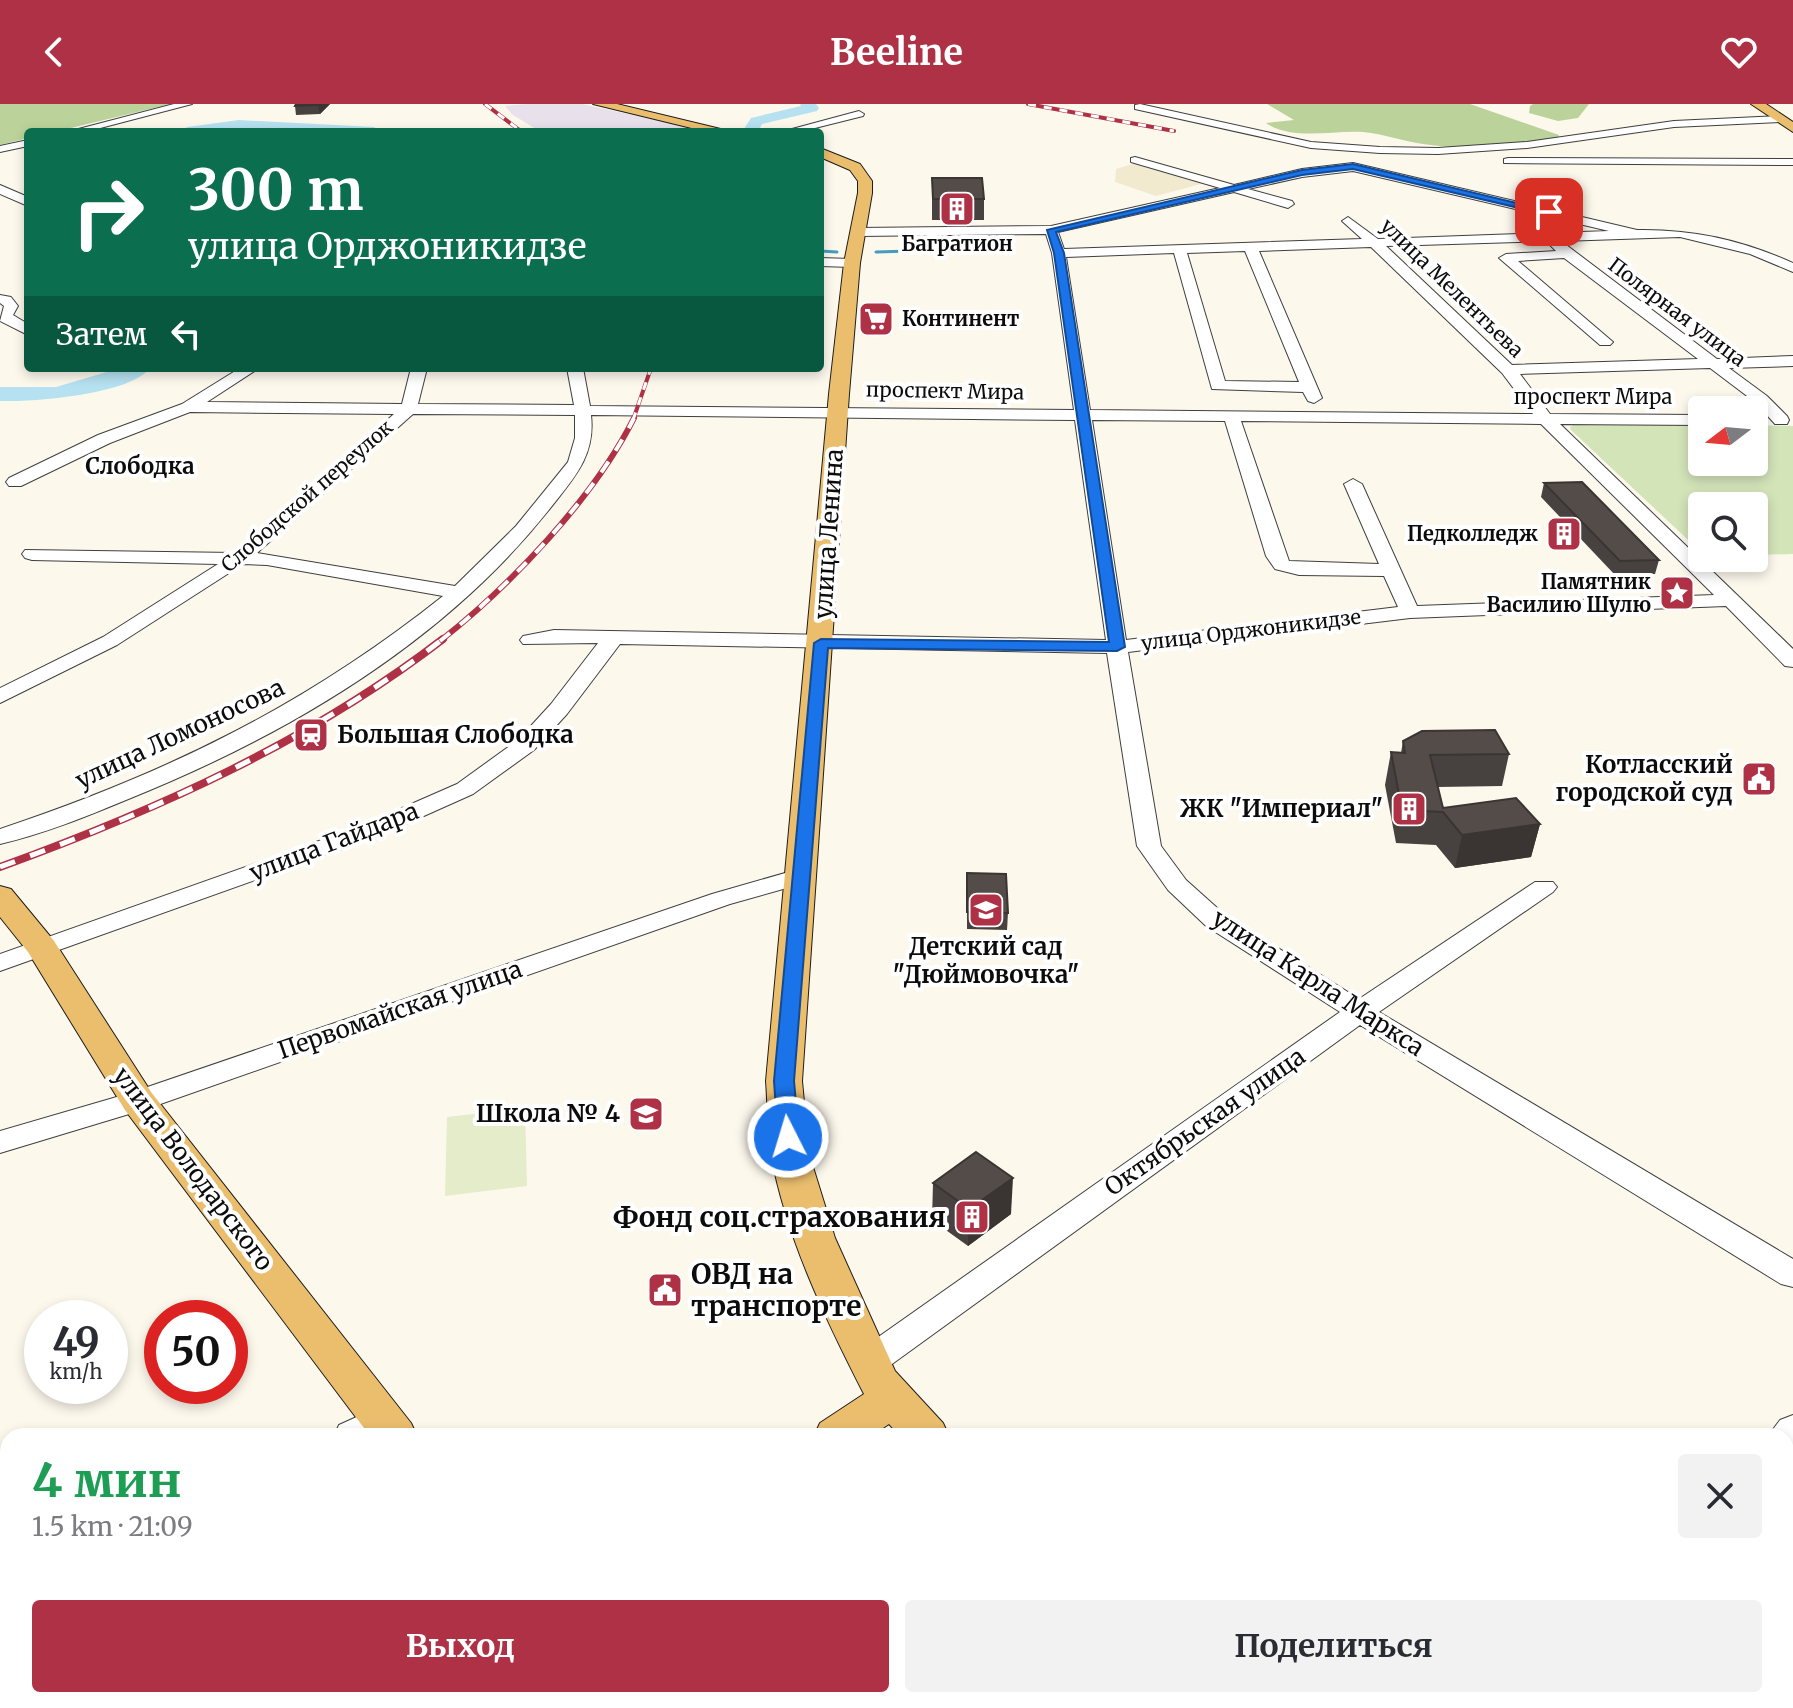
<!DOCTYPE html>
<html lang="ru">
<meta charset="utf-8">
<style>
body{margin:0;font-family:Merriweather,serif;background:#f2f2f3;color:#2b2b33;height:100vh;display:flex;flex-direction:column;font-size:30px;white-space:nowrap}
*{box-sizing:border-box;margin:0}
p{font-size:26px;color:#7c7c81}
.icon{flex:none;width:44px;height:44px;fill:none;stroke:currentColor;stroke-width:2;stroke-linecap:round;stroke-linejoin:round}
.map{position:relative;flex:1;overflow:hidden}
.drawer{position:absolute;left:0px;top:1324px;width:1794px;height:280px;display:flex;flex-direction:column;background:#fff;border-radius:24px 24px 0 0;box-shadow:0 4px 12px #0003}
.drawer>*{flex:none}
.guide{position:absolute;left:24px;top:24px;width:800px;height:244px;border-radius:8px;box-shadow:0 4px 12px #0003;background:#0b6e4f;color:#fff;overflow:hidden}
.needle{width:52px;rotate:254deg}
.fabs{position:absolute;left:1688px;top:292px;display:grid;gap:16px}
.fabs a{display:grid;place-items:center;width:80px;height:80px;border-radius:8px;background:#fff;box-shadow:0 4px 12px #0003;font-size:40px}
.speed{position:absolute;left:24px;top:1196px;display:flex;gap:16px;font-size:40px;font-weight:700;text-align:center}
.speed>*{display:grid;place-content:center;width:104px;height:104px;border-radius:50%;background:#fff;box-shadow:0 4px 12px #0003;line-height:1}
.speed small{font-size:20px;font-weight:400}
.speed .limit{border:12px solid #d22;background:#fff;color:#111}
.pin{position:absolute;display:grid;place-items:center;width:68px;height:68px;color:#fff;margin:-34px;border-radius:16px;box-shadow:0 4px 12px #0006}
.me{position:absolute;width:88px;margin:-44px;rotate:355deg;stroke-linejoin:round;filter:drop-shadow(0 0 6px #0008)}
.turn{display:flex;align-items:center;gap:28px;height:168px;padding:0 32px;font-size:36px}
.turn .icon{width:104px;height:104px;stroke-width:2.5}
.turn b{display:block;font-size:56px;line-height:68px}
.then{display:flex;align-items:center;height:76px;padding:0 32px;background:#0003;gap:16px;font-size:30px}
.round{display:grid;place-items:center;flex:none;width:84px;height:84px;border-radius:8px;background:#f2f2f3}
.headline{display:flex;align-items:center;justify-content:space-between;height:136px;padding:0 32px}
h1{font-size:48px;font-weight:700;line-height:60px;color:#1e9e55}
.button{display:flex;gap:16px;margin-top:auto;padding:16px 32px}
.button a{flex:1;height:92px;border-radius:8px;background:#ae3146;color:#fff;font-size:32px;font-weight:700;line-height:92px;text-align:center}
.button a+a{background:#f2f2f3;color:#2b2b33}
header{display:flex;justify-content:space-between;align-items:center;height:104px;padding:0 32px;background:#ae3146;color:#fff;font-size:36px;font-weight:700}
.map>svg:first-child{display:block}
.industrial{fill:#e8e0ea}
.farmland{fill:#f1eacf}
.green{fill:#d4e4b9}
.forest{fill:#bbd39a}
.pitch{fill:#e4ecca}
.lines{fill:none;stroke-linecap:round;stroke-linejoin:round}
.stream{stroke:#449dc0;stroke-width:3}
.river{fill:#b6e1f0;fill-rule:evenodd}
.minor-casing{stroke:#3f3f3f;stroke-width:2}
.major-casing{stroke:#1d1d1d;stroke-width:2}
.minor{fill:#fff;fill-rule:evenodd}
.major{fill:#ebbe6e;fill-rule:evenodd}
.rail-far2-casing{stroke:#ae3146;stroke-width:4}
.rail-far1-casing{stroke:#ae3146;stroke-width:6}
.rail-casing{stroke:#ae3146;stroke-width:8}
.rail-far2{stroke:#fff;stroke-width:3;stroke-dasharray:8;stroke-linecap:butt}
.rail-far1{stroke:#fff;stroke-width:4;stroke-dasharray:13;stroke-linecap:butt}
.rail{stroke:#fff;stroke-width:5;stroke-dasharray:16;stroke-linecap:butt}
.wall{fill:#47413f}
.shaded-wall{fill:#3a3533}
.building{fill:#534c49;stroke:#3a3533;stroke-width:2}
.route{fill:#1a73e8;stroke:#114b97;stroke-width:2}
.labels{text-anchor:middle;stroke-width:8;stroke-linejoin:round;paint-order:stroke}
.far-poi-label{font-size:20px;font-weight:bold;fill:#0c0c0c;stroke:#fff;text-anchor:end}
.far-street-label{font-size:20px;fill:#0c0c0c;stroke:#fff}
.far-neighbourhood-label{font-size:22px;font-weight:bold;fill:#0c0c0c;stroke:#fff}
.street-label{font-size:24px;fill:#0c0c0c;stroke:#fff}
.poi-label{font-size:24px;font-weight:bold;fill:#0c0c0c;stroke:#fff;text-anchor:end}
.near-poi-label{font-size:28px;font-weight:bold;fill:#0c0c0c;stroke:#fff;text-anchor:end}
</style>
<header><svg class="icon" aria-label="back" viewBox="0 0 24 24"><path d="M15 5l-7 7 7 7"/></svg>Beeline<svg class="icon" aria-label="heart" viewBox="0 0 24 24"><path d="M12 20l-8-8c-3-5 5-10 8-4 3-6 11-1 8 4z"/></svg></header>
<div class="map">
<svg width="1793" height="1604" viewBox="0 0 1793 1604">
<rect width="100%" height="100%" fill="#fdf8ec"/>
<polygon class="industrial" points="527,0 582,0 712,28 541,28 513,11 505,2"/>
<polygon class="farmland" points="1136,59 1205,79 1156,92 1115,78 1116,65"/>
<polygon class="green" points="1577,319 1702,321 1702,358 1754,358 1754,321 1793,322 1793,450 1754,451 1754,402 1702,402 1702,449 1571,326 1570,323"/>
<g class="forest">
<polygon points="0,0 171,0 54,28 28,28 28,34 0,41"/>
<path d="M1267,0H1470L1559,31L1558,34C1515,43 1467,47 1423,40C1403,37 1384,30 1363,28C1333,26 1292,37 1266,19L1294,16Z"/>
<polygon points="1533,0 1589,0 1578,14 1558,17 1529,9 1530,2"/>
</g>
<polygon class="pitch" points="525,1004 527,1082 445,1092 447,1013"/>
<g class="lines">
<g class="stream">
<polyline points="820,147 837,148"/>
<polyline points="876,148 911,147"/>
</g>
<g class="river">
<polygon points="800,0 816,0 819,4 817,7 762,20 758,28 742,28 751,14 801,2"/>
<polygon points="239,16 374,23 382,28 239,26 179,28 187,23"/>
<path d="M120,264H150C129,291 33,298 0,297V283H56Z"/>
</g>
<defs>
<g id="minor">
<polygon points="174,0 192,0 85,28 67,28"/>
<polygon points="1140,0 1311,38 1380,43 1438,44 1527,38 1674,17 1780,12 1785,15 1780,18 1674,23 1527,44 1438,50 1380,49 1311,44 1135,5 1135,1"/>
<polygon points="859,7 864,10 863,12 799,28 781,28"/>
<polygon points="28,36 28,42 0,48 0,42"/>
<path d="M1135,53L1234,81L1302,65L1353,59L1637,126C1693,125 1742,136 1793,159V168L1750,150L1680,133L1561,137L1717,255L1793,252V262L1729,264L1767,292L1787,312L1789,316L1787,320H1775L1755,298L1710,264L1520,270L1550,310L1702,311V321L1560,320L1793,545V563L1785,562L1726,502L1410,514L1128,548L1161,742L1186,776L1224,810L1359,895L1535,778H1553L1557,783L1553,788L1379,908L1793,1155V1183L1781,1180L1360,921L881,1268L869,1272L857,1268L852,1258L857,1248L1340,908L1206,822L1168,786L1137,742L1107,549L620,540L567,610L534,646L473,690L379,732L0,867V850L361,722L457,680L518,636L551,600L598,539L523,540L520,536L523,532L554,526L1106,536L1075,316L591,311C596,353 572,376 548,407C441,541 283,633 126,696C85,713 43,730 0,740V725C167,669 305,602 443,492L267,461L243,460L117,541L0,599V584L103,533L218,460L32,456L25,454L22,450L25,446L235,449L394,310L190,308L110,339L21,382H9L6,378L9,374L98,331L182,300L240,264H259L207,298L402,300L411,264H427L418,300L574,301L567,264H583L590,302L1074,306L1052,149L1046,130L858,132L852,128L858,124L1051,122L1220,84L1131,58V54ZM1353,67L1609,127L1378,135L1348,113L1342,117L1362,135L1064,145L1058,128L1234,88L1288,104L1294,100L1292,97L1248,85L1302,73ZM1546,137L1556,147L1506,150L1499,154L1600,241H1610L1613,238L1518,157L1564,154L1698,255L1512,261L1386,142ZM1371,143L1502,269L1533,310L1090,306L1066,153L1174,149L1212,285L1303,288L1308,297L1314,299L1322,294L1259,147ZM1245,147L1299,278L1225,277L1187,149ZM413,310L575,311V334L568,358L516,422L455,482L257,449ZM1092,316L1225,317L1266,452L1275,465L1299,471L1384,472L1398,503L1126,536ZM1241,317L1541,320L1714,491L1417,502L1362,380L1353,375L1344,380L1379,460L1289,457Z"/>
<polygon points="1508,54 1793,55 1793,61 1504,59 1504,55"/>
<polygon points="0,81 28,93 28,102 0,90"/>
<polygon points="820,154 852,155 859,159 852,163 820,162"/>
<polygon points="0,191 11,193 18,202 13,211 28,220 28,231 0,217 4,202 0,199"/>
<polygon points="799,765 808,768 812,773 808,778 730,800 149,1004 0,1049 0,1027 127,990 712,790"/>
<path d="M383,1301L396,1306L401,1316C389,1340 357,1332 334,1332L339,1321Z"/>
<polygon points="1793,1311 1793,1346 1786,1348 1786,1332 1768,1332 1780,1316"/>
<polygon points="0,1460 8,1463 8,1509 0,1506"/>
<polygon points="412,1596 461,1596 457,1604 408,1604"/>
<polygon points="1500,1596 1545,1596 1541,1604 1496,1604"/>
</g>
<g id="major">
<polygon points="593,0 617,0 733,28 708,28"/>
<polygon points="1751,0 1766,0 1793,18 1793,28"/>
<path d="M820,44L860,60L872,77V89L860,159L849,290L802,977L809,1050L835,1134L895,1267L943,1319L949,1332H900L889,1320L871,1332H814L820,1319L864,1290C826,1216 786,1133 771,1050C767,1027 768,1001 766,977L829,290L844,159L858,89V77L850,66L820,53Z"/>
<polygon points="0,782 11,785 54,837 151,988 411,1319 417,1332 370,1332 125,1006 28,848 0,813"/>
<polygon points="562,1596 615,1596 619,1604 565,1604"/>
<polygon points="1173,1596 1229,1596 1233,1604 1176,1604"/>
</g>
</defs>
<use href="#minor" class="minor-casing"/>
<use href="#major" class="major-casing"/>
<use href="#minor" class="minor"/>
<use href="#major" class="major"/>
<defs>
<g id="rail-far2">
<polyline points="485,0 522,28"/>
<polyline points="1028,0 1174,27"/>
<polyline points="633,316 651,264"/>
</g>
<path id="rail-far1" d="M440,537C510,482 594,394 634,314"/>
<path id="rail" d="M0,763C157,706 309,638 443,535"/>
</defs>
<use href="#rail-far2" class="rail-far2-casing"/>
<use href="#rail-far1" class="rail-far1-casing"/>
<use href="#rail" class="rail-casing"/>
<use href="#rail-far2" class="rail-far2"/>
<use href="#rail-far1" class="rail-far1"/>
<use href="#rail" class="rail"/>
</g>
<g class="wall">
<polygon points="296,0 330,0 320,10 296,11 295,2"/>
<polygon points="932,74 984,95 984,116 932,116"/>
<polygon points="1544,379 1659,456 1655,470 1616,472 1541,393"/>
<polygon points="1403,637 1509,650 1502,682 1438,683 1443,704 1540,720 1531,753 1455,764 1436,741 1396,739 1385,681 1391,648 1401,649"/>
<polygon points="967,769 1008,809 1007,826 967,825"/>
<polygon points="933,1079 1011,1110 968,1142 932,1116"/>
</g>
<g class="shaded-wall">
<polygon points="320,0 330,0 320,10 318,1"/>
<polygon points="1540,720 1531,753 1455,764 1462,731"/>
<polygon points="1013,1074 1011,1110 968,1142 969,1105"/>
</g>
<g class="building">
<polygon points="296,0 320,0 318,1 295,2"/>
<polygon points="932,74 982,74 984,95 933,95"/>
<polygon points="1582,378 1659,456 1620,457 1544,379"/>
<polygon points="1495,626 1509,650 1430,651 1443,704 1516,694 1540,720 1462,731 1443,708 1402,706 1391,648 1405,649 1403,637 1422,627"/>
<polygon points="967,769 1006,770 1008,809 967,808"/>
<polygon points="976,1048 1013,1074 969,1105 933,1079"/>
</g>
<polygon class="route" points="1353,60 1554,108 1549,111 1353,65 1302,71 1056,128 1064,149 1125,543 1117,547 828,544 794,977 799,1033 796,1038 781,1038 778,1033 774,977 814,539 821,535 1109,538 1054,149 1047,126 1302,66"/>
<defs>
<symbol id="building-square" viewBox="-11 -11 22 22"><rect x="-9" y="-9" width="18" height="18" rx="4" fill="#ae3146" stroke="#fff"/><path d="M-4-6H4V6H1V3H-1V6H-4ZM-2.5-4.3h1.7v1.8h-1.7ZM.8-4.3h1.7v1.8H.8ZM-2.5-1h1.7V.8h-1.7ZM.8-1h1.7V.8H.8Z" fill="#fff"/></symbol>
<symbol id="supermarket-square" viewBox="-11 -11 22 22"><rect x="-9" y="-9" width="18" height="18" rx="4" fill="#ae3146" stroke="#fff"/><path d="M-6-5.5h2.5l.6 2H6L4.5 2H-2.5L-4.4-4H-6ZM-1.5 3.2a1.3 1.3 0 1 0 .1 0ZM3 3.2a1.3 1.3 0 1 0 .1 0Z" fill="#fff"/></symbol>
<symbol id="sight-square" viewBox="-11 -11 22 22"><rect x="-9" y="-9" width="18" height="18" rx="4" fill="#ae3146" stroke="#fff"/><path d="M0-6L1.8-2.2L6-1.7L2.9 1.2L3.7 5.4L0 3.3L-3.7 5.4L-2.9 1.2L-6-1.7L-1.8-2.2Z" fill="#fff"/></symbol>
<symbol id="station-square" viewBox="-11 -11 22 22"><rect x="-9" y="-9" width="18" height="18" rx="4" fill="#ae3146" stroke="#fff"/><path d="M-3-6H3Q5-6 5-4V2Q5 4 3 4L4.5 6H3L1.5 4h-3L-3 6H-4.5L-3 4Q-5 4-5 2V-4Q-5-6-3-6ZM-3.5-4v3h7v-3ZM-3.5 1v1.5H-2V1ZM2 1v1.5H3.5V1Z" fill="#fff"/></symbol>
<symbol id="civic-square" viewBox="-11 -11 22 22"><rect x="-9" y="-9" width="18" height="18" rx="4" fill="#ae3146" stroke="#fff"/><path d="M-.6-6.5H3V-4.5H.6V-3L4-1V1h2V6H-6V1h2V-1L-.6-3ZM-1.2 2.5V6h2.4V2.5Z" fill="#fff"/></symbol>
<symbol id="school-square" viewBox="-11 -11 22 22"><rect x="-9" y="-9" width="18" height="18" rx="4" fill="#ae3146" stroke="#fff"/><path d="M0-5L7-2L0 1L-7-2ZM-4 1L0 2.5L4 1V4Q0 6-4 4Z" fill="#fff"/></symbol>
</defs>
<g fill-rule="evenodd">
<use href="#building-square" x="937" y="85" width="40" height="40"/>
<use href="#supermarket-square" x="856" y="195" width="40" height="40"/>
<use href="#building-square" x="1544" y="410" width="40" height="40"/>
<use href="#sight-square" x="1657" y="469" width="40" height="40"/>
<use href="#station-square" x="291" y="611" width="40" height="40"/>
<use href="#civic-square" x="1739" y="655" width="40" height="40"/>
<use href="#building-square" x="1389" y="685" width="40" height="40"/>
<use href="#school-square" x="966" y="786" width="40" height="40"/>
<use href="#school-square" x="626" y="990" width="40" height="40"/>
<use href="#building-square" x="952" y="1093" width="40" height="40"/>
<use href="#civic-square" x="645" y="1166" width="40" height="40"/>
</g>
<g class="labels">
<g class="far-poi-label">
<text x="957" y="147" text-anchor="middle">Багратион</text>
<text x="902" y="222" text-anchor="start">Континент</text>
<text x="1538" y="437">Педколледж</text>
<text x="1651" y="485">Памятник<tspan x="1651" dy="23">Василию Шулю</tspan></text>
</g>
<g class="far-street-label">
<text transform="translate(1452 184) rotate(44)" y="7">улица Мелентьева</text>
<text transform="translate(1677 208) rotate(37)" y="7">Полярная улица</text>
<text transform="translate(945 287) rotate(1)" y="7">проспект Мира</text>
<text x="1593" y="300">проспект Мира</text>
<text transform="translate(307 392) rotate(-41)" y="7">Слободской переулок</text>
<text transform="translate(1251 526) rotate(-7)" y="7">улица Орджоникидзе</text>
</g>
<g class="far-neighbourhood-label">
<text x="140" y="370">Слободка</text>
</g>
<g class="street-label">
<text transform="translate(829 430) rotate(-86)" y="8">улица Ленина</text>
<text transform="translate(180 630) rotate(-25)" y="8">улица Ломоносова</text>
<text transform="translate(334 738) rotate(-21)" y="8">улица Гайдара</text>
<text transform="translate(1318 879) rotate(33)" y="8">улица Карла Маркса</text>
<text transform="translate(400 906) rotate(-19)" y="8">Первомайская улица</text>
<text transform="translate(1205 1018) rotate(-35)" y="8">Октябрьская улица</text>
<text transform="translate(193 1065) rotate(53)" y="8">улица Володарского</text>
</g>
<g class="poi-label">
<text x="337" y="639" text-anchor="start">Большая Слободка</text>
<text x="1733" y="669">Котласский<tspan x="1733" dy="28">городской суд</tspan></text>
<text x="1383" y="713">ЖК "Империал"</text>
<text x="986" y="851" text-anchor="middle">Детский сад<tspan x="986" dy="28">"Дюймовочка"</tspan></text>
<text x="620" y="1018">Школа № 4</text>
</g>
<g class="near-poi-label">
<text x="946" y="1123">Фонд соц.страхования</text>
<text x="691" y="1180" text-anchor="start">ОВД на<tspan x="691" dy="32">транспорте</tspan></text>
</g>
</g>
</svg>
<div class="fabs">
<a><svg class="needle" viewBox="-14 -14 28 28"><path d="M0-13l5 13h-10z" fill="#e53935"/><path d="M0 13l5-13h-10z" fill="#7c7c81"/></svg></a>
<a><svg class="icon" aria-label="search" viewBox="0 0 24 24"><circle cx="10" cy="10" r="6"/><path d="M15 15l6 6"/></svg></a>
</div>
<div class="speed"><div>49<small>km/h</small></div><div class="limit">50</div></div>
<div class="pin" style="left:1549px;top:108px;background:#d93025"><svg class="icon" aria-label="arrive" viewBox="0 0 24 24"><path d="M6 21V4h12l-3 4 3 4H6"/></svg></div>
<svg class="me" style="left:788px;top:1033px" viewBox="-20 -20 40 40"><circle r="17" fill="#1a73e8" stroke="#fff" stroke-width="3"/><path d="M0-11L8 9 0 5-8 9z" fill="#fff"/></svg>
<div class="guide">
<div class="turn"><svg class="icon" aria-label="right" viewBox="0 0 24 24"><path d="M7 20v-9h11M14 6l5 5-5 5"/></svg><div><b>300 m</b>улица Орджоникидзе</div></div>
<div class="then">Затем<svg class="icon" aria-label="left" viewBox="0 0 24 24"><path d="M17 20v-9H6M10 6l-5 5 5 5"/></svg></div>
</div>
<section class="drawer">
<div class="headline"><div><h1>4 мин</h1><p>1.5 km · 21:09</p></div><a class="round"><svg class="icon" aria-label="close" viewBox="0 0 24 24"><path d="M6 6l12 12M18 6L6 18"/></svg></a></div>
<div class="button"><a>Выход</a><a>Поделиться</a></div>
</section>
</div>
